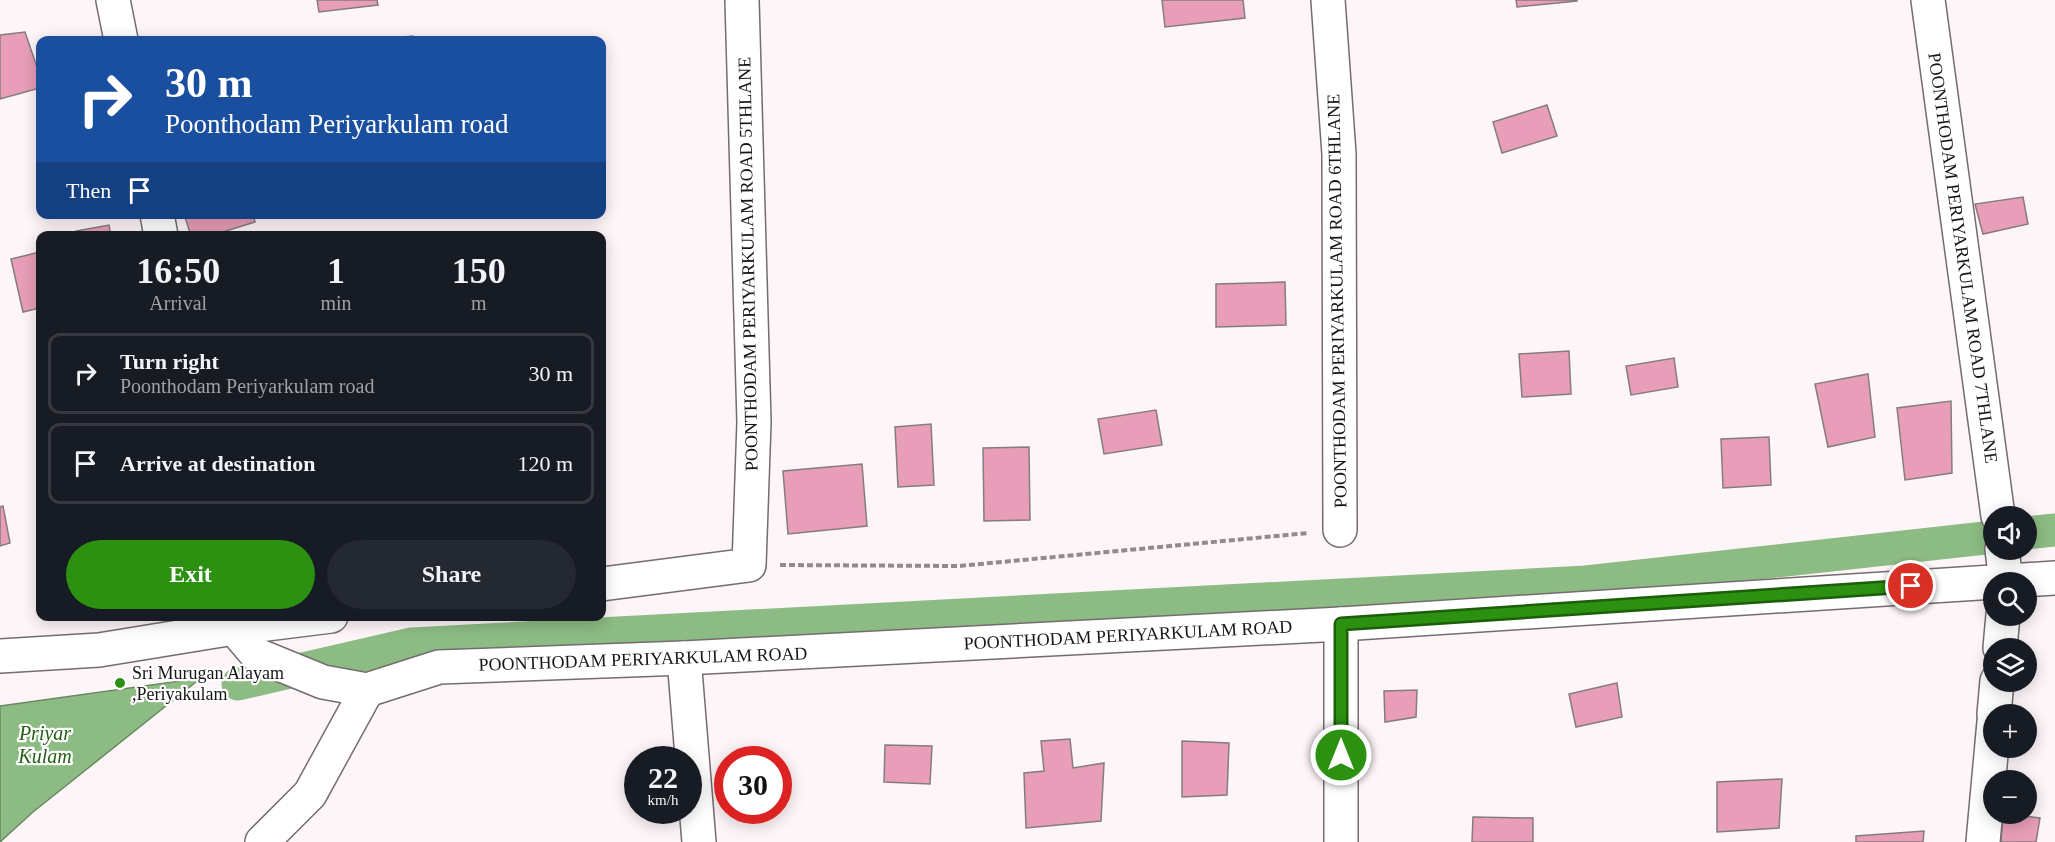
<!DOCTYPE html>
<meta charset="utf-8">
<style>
body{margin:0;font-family:"Times New Roman",serif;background:#242831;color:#f1f3f6;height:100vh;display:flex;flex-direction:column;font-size:22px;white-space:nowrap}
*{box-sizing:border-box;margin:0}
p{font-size:20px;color:#9ea1a6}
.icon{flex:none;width:33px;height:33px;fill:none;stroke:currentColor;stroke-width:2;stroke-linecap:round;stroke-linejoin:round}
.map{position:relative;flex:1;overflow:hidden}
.sheet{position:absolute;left:36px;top:231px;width:570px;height:390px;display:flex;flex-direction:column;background:#171b24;border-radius:12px;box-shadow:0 3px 15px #0003}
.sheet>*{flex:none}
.hud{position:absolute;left:36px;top:36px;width:570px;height:183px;border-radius:12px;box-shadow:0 3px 15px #0003;background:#1a4fa0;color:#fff;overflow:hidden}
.controls{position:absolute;left:1983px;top:506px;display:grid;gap:12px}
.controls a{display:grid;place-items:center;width:54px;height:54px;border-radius:50%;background:#171b24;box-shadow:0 3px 15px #0003;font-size:30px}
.speed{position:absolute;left:624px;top:746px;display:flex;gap:12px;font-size:30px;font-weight:700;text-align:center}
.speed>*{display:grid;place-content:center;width:78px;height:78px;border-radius:50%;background:#171b24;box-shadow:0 3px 15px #0003;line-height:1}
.speed small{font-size:15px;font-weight:400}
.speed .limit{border:9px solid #d22;background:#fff;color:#111}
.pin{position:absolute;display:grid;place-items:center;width:51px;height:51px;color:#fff;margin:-26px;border:3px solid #fff;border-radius:50%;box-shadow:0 2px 6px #0007}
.me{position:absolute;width:66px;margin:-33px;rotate:0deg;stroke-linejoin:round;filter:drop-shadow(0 0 4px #0008)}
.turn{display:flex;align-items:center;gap:21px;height:126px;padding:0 30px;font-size:27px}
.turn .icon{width:78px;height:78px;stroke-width:2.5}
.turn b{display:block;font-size:42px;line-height:51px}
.then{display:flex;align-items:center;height:57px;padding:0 30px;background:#0003;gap:12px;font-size:22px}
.eta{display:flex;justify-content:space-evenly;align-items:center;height:102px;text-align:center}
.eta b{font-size:36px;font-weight:600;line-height:42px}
.primary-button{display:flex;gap:12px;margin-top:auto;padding:12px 30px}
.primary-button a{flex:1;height:69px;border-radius:36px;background:#2c9010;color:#fff;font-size:24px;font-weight:600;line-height:69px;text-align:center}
.primary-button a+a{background:#242831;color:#f1f3f6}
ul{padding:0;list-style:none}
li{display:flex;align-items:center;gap:18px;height:81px;margin:0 12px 9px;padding:0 18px;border:3px solid #363941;border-radius:12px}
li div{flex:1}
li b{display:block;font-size:22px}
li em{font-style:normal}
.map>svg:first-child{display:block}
.water{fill:#8cbb83;stroke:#698962;stroke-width:1.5}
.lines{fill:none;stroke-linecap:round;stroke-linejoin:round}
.canal{stroke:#8cbb83;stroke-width:33}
.building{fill:#e89eb8;stroke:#857c7f;stroke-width:1.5}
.minor-casing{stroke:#756c6f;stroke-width:36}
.path{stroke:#918b8d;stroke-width:4;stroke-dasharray:6 3;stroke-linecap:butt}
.minor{stroke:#fff;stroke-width:33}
.route-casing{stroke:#1d5e0a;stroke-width:15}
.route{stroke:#2c9010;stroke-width:10}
.poi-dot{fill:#2c9010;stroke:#fff;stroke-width:2}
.labels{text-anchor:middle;stroke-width:4.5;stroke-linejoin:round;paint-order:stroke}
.street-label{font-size:18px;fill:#181516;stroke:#fff}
.poi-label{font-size:18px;fill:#181516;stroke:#fff;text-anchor:start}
.water-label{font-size:20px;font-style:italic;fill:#236015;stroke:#fff}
</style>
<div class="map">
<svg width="2055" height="842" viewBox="0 0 2055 842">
<rect width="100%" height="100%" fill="#fef5f8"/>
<polygon class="water" points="201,678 33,812 0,842 0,706"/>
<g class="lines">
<g class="canal">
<polyline points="2026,533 2055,530"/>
<polyline points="238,684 411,644 1586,582 1994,537"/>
</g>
</g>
<g class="building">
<polygon points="317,0 377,0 378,5 319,12"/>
<polygon points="1162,0 1243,0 1245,18 1165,27"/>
<polygon points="1516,0 1577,0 1577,1 1517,7"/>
<polygon points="25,32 40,76 40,88 0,99 0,35"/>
<polygon points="413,36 414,40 371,40"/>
<polygon points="1547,105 1557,136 1502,153 1493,122"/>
<polygon points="2023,197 2028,224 1983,234 1975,204"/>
<polygon points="184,214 253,214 255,222 210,236 191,236"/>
<polygon points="109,225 111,236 77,236 76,231"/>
<polygon points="40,252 40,308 23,312 11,259"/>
<polygon points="1285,282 1286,325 1216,327 1216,284"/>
<polygon points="1569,351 1571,394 1522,397 1519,354"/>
<polygon points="1674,358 1678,387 1631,395 1626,366"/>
<polygon points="1868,374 1875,437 1828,447 1815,384"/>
<polygon points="1951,401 1952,473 1905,480 1897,408"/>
<polygon points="1156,410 1162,445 1104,454 1098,419"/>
<polygon points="931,424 934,485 898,487 895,427"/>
<polygon points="1769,437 1771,485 1723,488 1721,439"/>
<polygon points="1029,447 1030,520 984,521 983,448"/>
<polygon points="862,464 867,526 788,534 783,471"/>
<polygon points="3,506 10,543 0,546 0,507"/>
<polygon points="1617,683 1622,717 1576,727 1569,694"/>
<polygon points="1417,690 1416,717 1385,722 1384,691"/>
<polygon points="1070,739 1073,768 1104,763 1101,821 1026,828 1024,773 1044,771 1041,741"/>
<polygon points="1182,741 1229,743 1227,795 1182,797"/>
<polygon points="885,745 932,746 930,784 884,782"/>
<polygon points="1782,779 1779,828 1717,832 1717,782"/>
<polygon points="2003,813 2040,818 2036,842 2001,842"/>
<polygon points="1473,817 1533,818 1533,842 1472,842"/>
<polygon points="1924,831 1923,842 1856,842 1856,836"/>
</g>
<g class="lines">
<defs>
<g id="minor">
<polyline points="113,0 121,40"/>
<polyline points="1328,0 1339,154 1340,530"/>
<polyline points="1928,0 1998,516"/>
<polyline points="157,214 161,236"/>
<polyline points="2002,549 2006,582"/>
<polyline points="602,584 749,565 754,422 742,0"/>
<polyline points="237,616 234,628 257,655 323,682 367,690 439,667 684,658 1341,624 2055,578"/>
<polyline points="1341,624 1341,842"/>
<polyline points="2000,648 2003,615"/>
<polyline points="0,656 99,650 234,628 331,616"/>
<polyline points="684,658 699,842"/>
<polyline points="1994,714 1997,681"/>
<polyline points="262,842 310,794 367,690"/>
<polyline points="1983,842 1994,722"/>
</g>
</defs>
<use href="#minor" class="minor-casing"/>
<polyline class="path" points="780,565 959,566 1308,533"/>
<use href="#minor" class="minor"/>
</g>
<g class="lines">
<defs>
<polyline id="route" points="1341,755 1341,624 1911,586"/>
</defs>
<use href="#route" class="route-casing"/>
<use href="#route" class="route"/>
</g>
<circle class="poi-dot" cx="120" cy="683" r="6"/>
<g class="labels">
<g class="street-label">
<text transform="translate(1963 258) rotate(82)" y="6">POONTHODAM PERIYARKULAM ROAD 7THLANE</text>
<text transform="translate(748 264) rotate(-91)" y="6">POONTHODAM PERIYARKULAM ROAD 5THLANE</text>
<text transform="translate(1337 301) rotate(-91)" y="6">POONTHODAM PERIYARKULAM ROAD 6THLANE</text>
<text transform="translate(1128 635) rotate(-3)" y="6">POONTHODAM PERIYARKULAM ROAD</text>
<text transform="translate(643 659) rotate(-2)" y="6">POONTHODAM PERIYARKULAM ROAD</text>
</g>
<g class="poi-label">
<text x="132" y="679">Sri Murugan Alayam<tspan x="132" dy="21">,Periyakulam</tspan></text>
</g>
<g class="water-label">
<text x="45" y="740">Priyar<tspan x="45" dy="23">Kulam</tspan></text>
</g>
</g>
</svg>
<div class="controls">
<a><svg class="icon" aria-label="sound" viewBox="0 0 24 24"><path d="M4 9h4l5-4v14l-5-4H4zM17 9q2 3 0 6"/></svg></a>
<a><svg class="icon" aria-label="search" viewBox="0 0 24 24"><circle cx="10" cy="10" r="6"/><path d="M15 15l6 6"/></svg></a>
<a><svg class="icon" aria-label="layers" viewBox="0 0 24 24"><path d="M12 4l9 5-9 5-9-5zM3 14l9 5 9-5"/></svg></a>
<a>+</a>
<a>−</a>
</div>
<div class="speed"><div>22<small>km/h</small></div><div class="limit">30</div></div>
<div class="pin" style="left:1911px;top:586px;background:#d93025"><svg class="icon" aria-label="arrive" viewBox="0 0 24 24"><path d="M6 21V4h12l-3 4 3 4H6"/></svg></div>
<svg class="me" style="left:1341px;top:755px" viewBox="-20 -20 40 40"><circle r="17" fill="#2c9010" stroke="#fff" stroke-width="3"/><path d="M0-11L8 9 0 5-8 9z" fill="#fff"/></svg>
<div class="hud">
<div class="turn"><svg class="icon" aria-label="right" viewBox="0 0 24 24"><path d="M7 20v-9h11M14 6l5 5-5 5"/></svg><div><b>30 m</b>Poonthodam Periyarkulam road</div></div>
<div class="then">Then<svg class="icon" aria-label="arrive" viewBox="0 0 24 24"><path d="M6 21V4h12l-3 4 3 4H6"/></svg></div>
</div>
<section class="sheet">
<div class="eta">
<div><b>16:50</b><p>Arrival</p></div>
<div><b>1</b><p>min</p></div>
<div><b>150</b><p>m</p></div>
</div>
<ul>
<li><svg class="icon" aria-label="right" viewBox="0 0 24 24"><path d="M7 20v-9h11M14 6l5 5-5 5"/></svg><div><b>Turn right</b><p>Poonthodam Periyarkulam road</p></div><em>30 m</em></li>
<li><svg class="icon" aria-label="arrive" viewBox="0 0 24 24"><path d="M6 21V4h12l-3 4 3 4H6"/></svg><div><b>Arrive at destination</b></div><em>120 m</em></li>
</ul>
<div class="primary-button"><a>Exit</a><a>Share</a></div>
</section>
</div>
